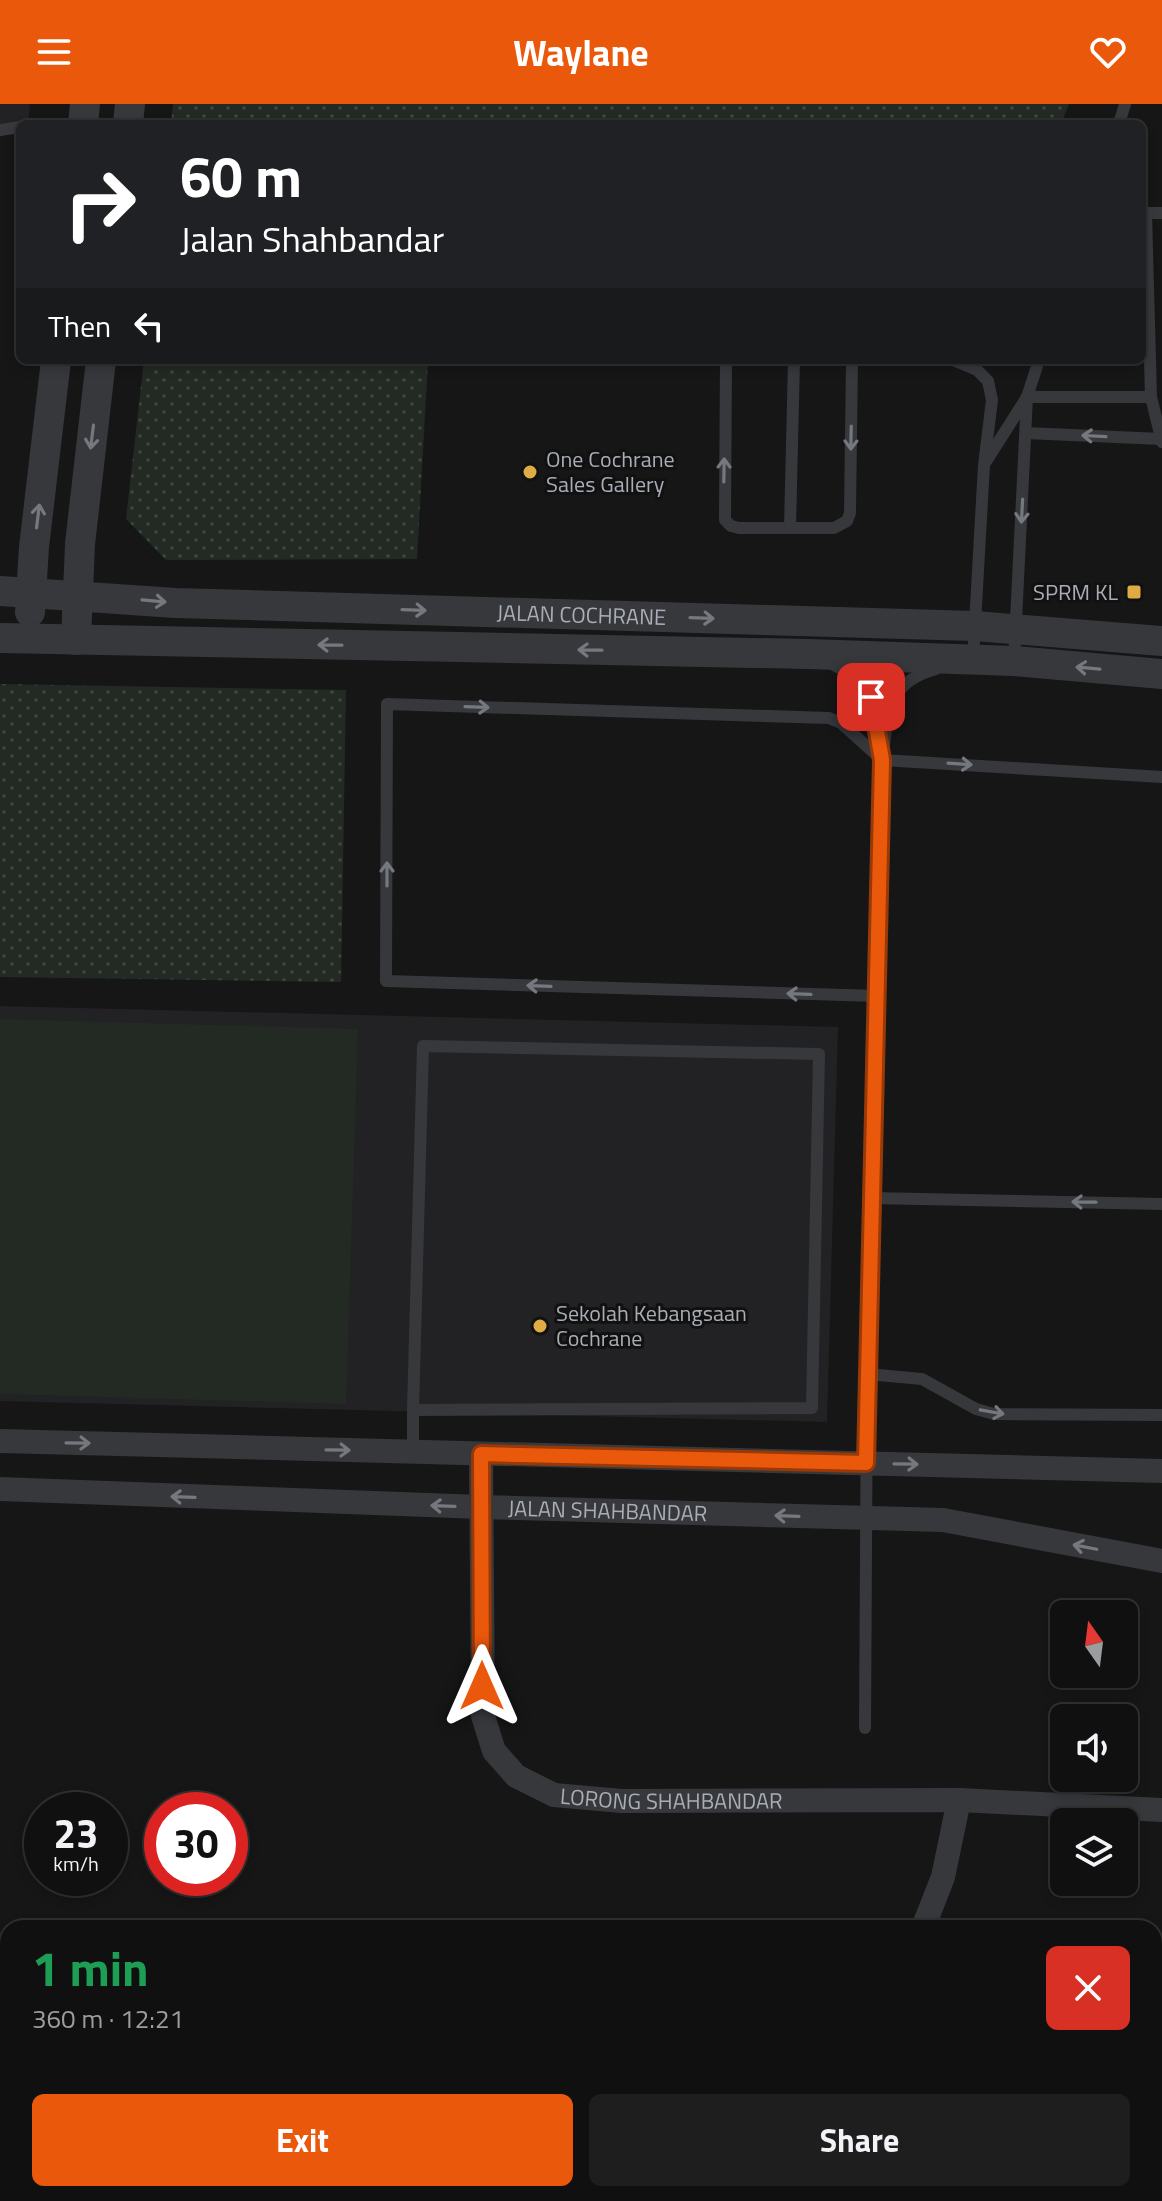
<!DOCTYPE html>
<meta charset="utf-8">
<style>
body{margin:0;font-family:"Titillium Web",sans-serif;background:#1e1e1f;color:#f1f3f6;height:100vh;display:flex;flex-direction:column;font-size:30px;white-space:nowrap}
*{box-sizing:border-box;margin:0}
p{font-size:26px;color:#9c9d9f}
.icon{flex:none;width:44px;height:44px;fill:none;stroke:currentColor;stroke-width:2;stroke-linecap:round;stroke-linejoin:round}
.map{position:relative;flex:1;overflow:hidden}
.panel{position:absolute;left:0px;top:1816px;width:1162px;height:282px;display:flex;flex-direction:column;background:#101011;border-radius:24px 24px 0 0;box-shadow:0 4px 12px #0003,0 0 0 2px #303031}
.panel>*{flex:none}
.banner{position:absolute;left:16px;top:16px;width:1130px;height:244px;border-radius:12px;box-shadow:0 4px 12px #0003,0 0 0 2px #303031;background:#202124;color:#fff;overflow:hidden}
.needle{width:52px;rotate:346deg}
.controls{position:absolute;left:1050px;top:1496px;display:grid;gap:16px}
.controls a{display:grid;place-items:center;width:88px;height:88px;border-radius:12px;background:#101011;box-shadow:0 4px 12px #0003,0 0 0 2px #303031;font-size:40px}
.speed{position:absolute;left:24px;top:1688px;display:flex;gap:16px;font-size:40px;font-weight:700;text-align:center}
.speed>*{display:grid;place-content:center;width:104px;height:104px;border-radius:50%;background:#101011;box-shadow:0 4px 12px #0003,0 0 0 2px #303031;line-height:1}
.speed small{font-size:20px;font-weight:400}
.speed .limit{border:12px solid #d22;background:#fff;color:#111}
.pin{position:absolute;display:grid;place-items:center;width:68px;height:68px;color:#fff;margin:-34px;border-radius:16px;box-shadow:0 4px 12px #0006}
.me{position:absolute;width:88px;margin:-44px;rotate:0deg;stroke-linejoin:round;filter:drop-shadow(0 0 6px #0008)}
.turn{display:flex;align-items:center;gap:28px;height:168px;padding:0 32px;font-size:36px}
.turn .icon{width:104px;height:104px;stroke-width:2.5}
.turn b{display:block;font-size:56px;line-height:68px}
.then{display:flex;align-items:center;height:76px;padding:0 32px;background:#0003;gap:16px;font-size:30px}
.round{display:grid;place-items:center;flex:none;width:84px;height:84px;border-radius:12px;background:#1e1e1f}
.head{display:flex;align-items:center;justify-content:space-between;height:136px;padding:0 32px}
h1{font-size:48px;font-weight:700;line-height:60px;color:#1e9e55}
.cta{display:flex;gap:16px;margin-top:auto;padding:16px 32px}
.cta a{flex:1;height:92px;border-radius:12px;background:#ea580c;color:#fff;font-size:32px;font-weight:700;line-height:92px;text-align:center}
.cta a+a{background:#1e1e1f;color:#f1f3f6}
header{display:flex;justify-content:space-between;align-items:center;height:104px;padding:0 32px;background:#ea580c;color:#fff;font-size:36px;font-weight:700}
.map>svg:first-child{display:block}
.built{fill:#222224}
.grass{fill:url(#grass-dots)}
.pitch{fill:#222a23}
.lines{fill:none;stroke-linecap:round;stroke-linejoin:round}
.service{stroke:#37383c;stroke-width:12}
.minor{stroke:#37383c;stroke-width:24}
.tertiary{stroke:#37383c;stroke-width:30}
.oneway{stroke:#76787f}
.route-casing{stroke:#983908;stroke-width:20}
.route{stroke:#ea580c;stroke-width:14}
.poi-dot{fill:#e0aa44;stroke:#111112;stroke-width:3}
.labels{text-anchor:middle;stroke-width:6;stroke-linejoin:round;paint-order:stroke}
.poi-label{font-size:22px;fill:#a9adb6;stroke:#111112;text-anchor:start}
.street-label{font-size:22px;fill:#a9adb6;stroke:#111112}
</style>
<header><svg class="icon" aria-label="menu" viewBox="0 0 24 24"><path d="M4 6h16M4 12h16M4 18h16"/></svg>Waylane<svg class="icon" aria-label="heart" viewBox="0 0 24 24"><path d="M12 20l-8-8c-3-5 5-10 8-4 3-6 11-1 8 4z"/></svg></header>
<div class="map">
<svg width="1162" height="2097" viewBox="0 0 1162 2097">
<defs>
<pattern id="grass-dots" width="8" height="8" patternUnits="userSpaceOnUse" patternTransform="scale(2)"><rect width="8" height="8" fill="#222a23"/><path d="M2 2h.1M6 6h.1" fill="none" stroke="#3f4641" stroke-width="1.8" stroke-linecap="round"/></pattern>
</defs>
<rect width="100%" height="100%" fill="#161617"/>
<g class="built">
<polygon points="0,0 30,0 28,20 0,25"/>
<polygon points="0,902 838,923 827,1318 0,1297"/>
<polygon points="1162,1851 1162,1948 1155,1940 1157,1864"/>
<polygon points="0,1877 8,1877 8,2090 65,2090 60,2097 0,2097"/>
<polygon points="79,2090 699,2090 694,2097 73,2097"/>
</g>
<g class="grass">
<polygon points="173,0 1069,0 1061,20 171,20"/>
<polygon points="144,256 428,256 417,455 166,456 126,415"/>
<polygon points="0,580 346,586 341,878 0,873"/>
</g>
<g class="pitch">
<polygon points="0,915 358,925 346,1300 0,1290"/>
<polygon points="221,2090 664,2090 659,2097 216,2097"/>
</g>
<g class="lines">
<g class="service">
<polyline points="1119,20 1125,0"/>
<polyline points="0,26 20,23"/>
<polyline points="1162,109 1146,109 1151,293 1162,338"/>
<polyline points="726,256 725,416 731,422 739,424 834,424 847,417 850,409 852,256"/>
<polyline points="953,256 977,266 988,277 992,296 984,361 973,555"/>
<polyline points="1027,293 1151,293"/>
<polyline points="1026,329 1161,335"/>
<polyline points="985,359 1027,293 1039,256"/>
<polyline points="790,424 794,256"/>
<polyline points="1014,557 1027,293"/>
<path d="M832,560C877,581 873,599 880,645"/>
<polyline points="877,892 386,877 387,600 829,614 841,619 882,656 1162,673"/>
<polyline points="871,1094 1162,1100"/>
<polyline points="867,1270 922,1275 976,1305 994,1310 1162,1311"/>
<polyline points="413,1306 812,1304 819,950 423,942 413,1306 413,1348"/>
<path d="M865,1624L867,1270L882,656C889,610 885,579 936,565"/>
<polyline points="0,1912 8,1912"/>
<polyline points="1154,1966 1162,1963"/>
<polyline points="1154,2078 1162,2073"/>
<polyline points="41,2097 47,2090"/>
<polyline points="1145,2097 1148,2090"/>
</g>
<g class="minor">
<polyline points="0,1337 1162,1367"/>
<path id="s1" d="M481,1350L483,1612L494,1647L516,1672L554,1691L622,1697L959,1696L1162,1706"/>
<path id="s2" d="M0,1385L481,1403L943,1416L1162,1457"/>
<polyline points="923,1824 943,1773 959,1696"/>
<polyline points="721,2097 726,2090"/>
</g>
<g class="tertiary">
<polyline points="83,20 85,0"/>
<polyline points="128,20 130,0"/>
<path id="s3" d="M0,487L175,499L975,522L1162,537"/>
<polyline points="30,508 34,443 56,256"/>
<polyline points="0,534 808,550 1014,557 1162,570"/>
<polyline points="76,536 80,440 101,256"/>
</g>
</g>
<defs><path id="oneway-shaft" d="M-6 0H5M1.5-3L5.5 0L1.5 3" fill="none" stroke-width="1.6" stroke-linecap="round" stroke-linejoin="round" transform="scale(2)"/></defs>
<g class="oneway">
<use href="#oneway-shaft" transform="translate(1094 332) rotate(-177)"/>
<use href="#oneway-shaft" transform="translate(92 333) rotate(97)"/>
<use href="#oneway-shaft" transform="translate(851 334) rotate(91)"/>
<use href="#oneway-shaft" transform="translate(724 366) rotate(-89)"/>
<use href="#oneway-shaft" transform="translate(1022 407) rotate(93)"/>
<use href="#oneway-shaft" transform="translate(38 412) rotate(-83)"/>
<use href="#oneway-shaft" transform="translate(154 497) rotate(5)"/>
<use href="#oneway-shaft" transform="translate(414 506) rotate(2)"/>
<use href="#oneway-shaft" transform="translate(702 514) rotate(2)"/>
<use href="#oneway-shaft" transform="translate(330 541) rotate(-179)"/>
<use href="#oneway-shaft" transform="translate(590 546) rotate(-179)"/>
<use href="#oneway-shaft" transform="translate(1088 564) rotate(-175)"/>
<use href="#oneway-shaft" transform="translate(477 603) rotate(2)"/>
<use href="#oneway-shaft" transform="translate(960 660) rotate(4)"/>
<use href="#oneway-shaft" transform="translate(387 770) rotate(-90)"/>
<use href="#oneway-shaft" transform="translate(539 882) rotate(-178)"/>
<use href="#oneway-shaft" transform="translate(799 890) rotate(-178)"/>
<use href="#oneway-shaft" transform="translate(1084 1098) rotate(-179)"/>
<use href="#oneway-shaft" transform="translate(992 1308) rotate(10)"/>
<use href="#oneway-shaft" transform="translate(78 1339) rotate(1)"/>
<use href="#oneway-shaft" transform="translate(338 1346) rotate(1)"/>
<use href="#oneway-shaft" transform="translate(906 1360) rotate(1)"/>
<use href="#oneway-shaft" transform="translate(183 1393) rotate(-178)"/>
<use href="#oneway-shaft" transform="translate(443 1402) rotate(-178)"/>
<use href="#oneway-shaft" transform="translate(787 1412) rotate(-178)"/>
<use href="#oneway-shaft" transform="translate(1085 1443) rotate(-169)"/>
</g>
<g class="lines">
<defs>
<polyline id="route" points="482,1582 481,1350 866,1359 882,656 871,593"/>
</defs>
<use href="#route" class="route-casing"/>
<use href="#route" class="route"/>
</g>
<g class="poi-dot">
<circle cx="530" cy="368" r="8"/>
<rect x="1126" y="480" width="16" height="16" rx="4"/>
<circle cx="540" cy="1222" r="8"/>
</g>
<g class="labels">
<g class="poi-label">
<text x="546" y="363">One Cochrane<tspan x="546" dy="25">Sales Gallery</tspan></text>
<text x="1118" y="496" text-anchor="end">SPRM KL</text>
<text x="556" y="1217">Sekolah Kebangsaan<tspan x="556" dy="25">Cochrane</tspan></text>
</g>
<g class="street-label">
<text dy="8" stroke="none"><textPath href="#s3" startOffset="582">JALAN COCHRANE</textPath></text>
<text dy="8" stroke="none"><textPath href="#s2" startOffset="608">JALAN SHAHBANDAR</textPath></text>
<text dy="8" stroke="none"><textPath href="#s1" startOffset="492">LORONG SHAHBANDAR</textPath></text>
</g>
</g>
</svg>
<div class="controls">
<a><svg class="needle" viewBox="-14 -14 28 28"><path d="M0-13l5 13h-10z" fill="#e53935"/><path d="M0 13l5-13h-10z" fill="#9c9d9f"/></svg></a>
<a><svg class="icon" aria-label="sound" viewBox="0 0 24 24"><path d="M4 9h4l5-4v14l-5-4H4zM17 9q2 3 0 6"/></svg></a>
<a><svg class="icon" aria-label="layers" viewBox="0 0 24 24"><path d="M12 4l9 5-9 5-9-5zM3 14l9 5 9-5"/></svg></a>
</div>
<div class="speed"><div>23<small>km/h</small></div><div class="limit">30</div></div>
<div class="pin" style="left:871px;top:593px;background:#d93025"><svg class="icon" aria-label="arrive" viewBox="0 0 24 24"><path d="M6 21V4h12l-3 4 3 4H6"/></svg></div>
<svg class="me" style="left:482px;top:1582px" viewBox="-20 -20 40 40"><path d="M0-17L14 15 0 8-14 15z" fill="#ea580c" stroke="#fff" stroke-width="4"/></svg>
<div class="banner">
<div class="turn"><svg class="icon" aria-label="right" viewBox="0 0 24 24"><path d="M7 20v-9h11M14 6l5 5-5 5"/></svg><div><b>60 m</b>Jalan Shahbandar</div></div>
<div class="then">Then<svg class="icon" aria-label="left" viewBox="0 0 24 24"><path d="M17 20v-9H6M10 6l-5 5 5 5"/></svg></div>
</div>
<section class="panel">
<div class="head"><div><h1>1 min</h1><p>360 m · 12:21</p></div><a class="round" style="background:#d93025;color:#fff"><svg class="icon" aria-label="close" viewBox="0 0 24 24"><path d="M6 6l12 12M18 6L6 18"/></svg></a></div>
<div class="cta"><a>Exit</a><a>Share</a></div>
</section>
</div>
